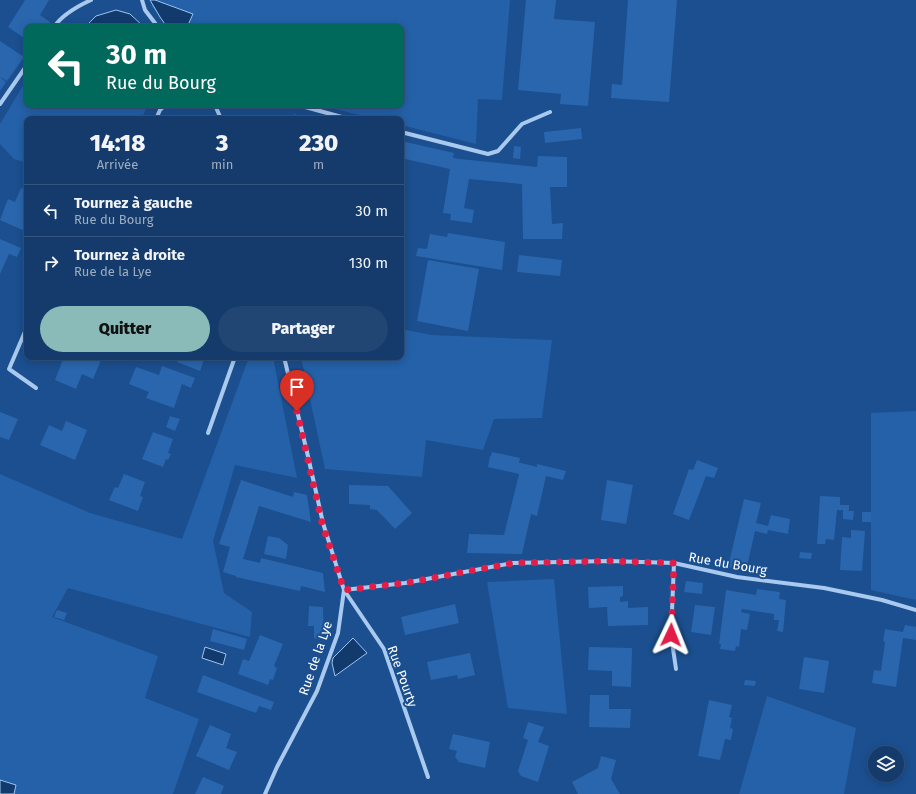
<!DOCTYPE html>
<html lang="fr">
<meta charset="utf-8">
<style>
body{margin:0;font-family:"Fira Sans",sans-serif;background:#214673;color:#f1f3f6;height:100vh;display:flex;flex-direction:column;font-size:15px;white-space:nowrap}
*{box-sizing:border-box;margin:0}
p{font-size:13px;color:#9dadc1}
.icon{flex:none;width:22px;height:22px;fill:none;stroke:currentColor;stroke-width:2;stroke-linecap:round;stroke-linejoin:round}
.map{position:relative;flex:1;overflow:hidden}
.panel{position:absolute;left:24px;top:116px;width:380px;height:244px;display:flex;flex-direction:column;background:#143b6b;border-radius:8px;box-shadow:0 2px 10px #0003,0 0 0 1px #33557e}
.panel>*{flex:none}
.top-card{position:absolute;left:24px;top:24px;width:380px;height:84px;border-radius:8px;box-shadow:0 2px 10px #0003,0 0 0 1px #33557e;background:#00695c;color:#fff;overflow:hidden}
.controls{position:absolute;left:868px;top:746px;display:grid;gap:8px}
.controls a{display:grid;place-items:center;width:36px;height:36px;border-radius:50%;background:#143b6b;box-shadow:0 2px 10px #0003,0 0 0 1px #33557e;font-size:20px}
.pin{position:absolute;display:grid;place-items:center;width:34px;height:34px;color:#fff;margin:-41px -17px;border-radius:50% 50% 50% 0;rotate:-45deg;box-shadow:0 0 4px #0007}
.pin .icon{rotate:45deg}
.me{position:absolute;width:44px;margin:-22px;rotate:2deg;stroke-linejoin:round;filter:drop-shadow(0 0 3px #0008)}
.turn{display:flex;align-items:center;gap:14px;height:84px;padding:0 16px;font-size:18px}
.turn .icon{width:52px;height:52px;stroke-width:2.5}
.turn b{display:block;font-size:28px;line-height:34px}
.eta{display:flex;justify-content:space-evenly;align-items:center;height:68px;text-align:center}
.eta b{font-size:24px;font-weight:800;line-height:28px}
.primary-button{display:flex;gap:8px;margin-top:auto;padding:8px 16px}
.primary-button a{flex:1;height:46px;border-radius:24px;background:#8bbbb9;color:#111;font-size:16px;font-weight:800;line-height:46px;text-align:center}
.primary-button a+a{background:#214673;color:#f1f3f6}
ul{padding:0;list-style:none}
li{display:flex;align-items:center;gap:12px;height:52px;padding:0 16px;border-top:1px solid #33557e}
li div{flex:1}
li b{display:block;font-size:15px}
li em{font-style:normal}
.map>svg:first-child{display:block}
.green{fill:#2461a8}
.water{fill:#123a6d;stroke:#9cc4f0}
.building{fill:#2a66ad}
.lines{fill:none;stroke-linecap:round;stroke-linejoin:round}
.minor{stroke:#a9c9ee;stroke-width:4}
.route{stroke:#e11d48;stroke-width:7;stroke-dasharray:0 12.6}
.labels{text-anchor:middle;stroke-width:4;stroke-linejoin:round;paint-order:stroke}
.street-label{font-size:13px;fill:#fff;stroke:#1b4f8f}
</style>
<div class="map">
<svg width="916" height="794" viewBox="0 0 916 794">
<rect width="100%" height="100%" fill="#1b4f8f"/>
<g class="green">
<polygon points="151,0 510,0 502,100 478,99 476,144 401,125 401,119 376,119 319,105 401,105 401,27 169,27 152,7"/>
<polygon points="27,79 27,105 148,105 141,119 27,119 27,163 14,159 0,144 0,124"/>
<polygon points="401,329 432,335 552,340 542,418 494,419 483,450 426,440 422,477 325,469 301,357 401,357"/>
<polygon points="249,357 273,357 297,478 235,465 213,541 224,593 252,612 250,637 68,588 52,617 158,656 145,698 199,719 173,794 0,794 0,474 90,513 182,539"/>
<polygon points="916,411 916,600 871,590 871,413"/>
<polygon points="554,579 567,714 508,708 487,582"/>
<polygon points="767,696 856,728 844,794 739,794"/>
</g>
<g class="water">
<polygon points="150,0 155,0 193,14 187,27 167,27 160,17"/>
<polygon points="116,10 130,14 144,27 87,27 86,26 96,16"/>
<polygon points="353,638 367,653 335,676 332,663 333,658"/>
<polygon points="205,647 226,654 223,665 202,658"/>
<polygon points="0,780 16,785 14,794 0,794"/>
</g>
<g class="building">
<polygon points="25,0 49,0 40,15 50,22 46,27 27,27 27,40 8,27"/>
<polygon points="526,0 556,0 554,19 595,22 588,106 560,104 561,94 518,90"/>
<polygon points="628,0 677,0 669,102 611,98 612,84 622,85"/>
<polygon points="0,41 24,57 7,81 0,77"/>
<polygon points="0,77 6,82 0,91"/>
<polygon points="294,114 312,119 292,119"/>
<polygon points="581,128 582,139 545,143 544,132"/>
<polygon points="401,141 454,153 453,158 460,159 537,167 538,156 567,157 567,187 550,187 552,224 563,223 562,239 523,239 522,184 469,179 464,208 474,210 472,223 450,220 451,214 443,213 450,169 401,158"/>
<polygon points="514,146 521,147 520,159 513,158"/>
<polygon points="21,188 27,190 27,232 0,220 8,199 15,202"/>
<polygon points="448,233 505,242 502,270 416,256 418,248 427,249 430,234 447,237"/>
<polygon points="0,239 21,248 17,257 9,254 0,274"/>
<polygon points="519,255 562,260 560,276 517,272"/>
<polygon points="428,260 479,269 468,331 417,321"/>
<polygon points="64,357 100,357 102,358 93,379 82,374 76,389 55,380"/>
<polygon points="179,357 205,357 200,371 177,362"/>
<polygon points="162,366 195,378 191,388 182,384 174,408 146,398 149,392 129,384 136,367 159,375"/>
<polygon points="0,412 18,419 9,440 0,437"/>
<polygon points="170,416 180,419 175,431 166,427"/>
<polygon points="66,421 87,430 75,460 40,445 49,425 62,431"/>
<polygon points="153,432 173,439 168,453 171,454 168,460 166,459 163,467 142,459"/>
<polygon points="492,452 520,458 519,463 521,463 537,467 537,464 566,471 563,480 546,476 537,516 531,514 522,554 467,553 469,534 504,535 519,474 488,467 490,456 491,456"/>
<polygon points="697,460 718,468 714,478 706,476 689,520 673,514 689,469 693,470"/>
<polygon points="124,474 145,482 140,496 143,497 138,511 109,500 115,487 118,488"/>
<polygon points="241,480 293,497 294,492 307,495 311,522 259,506 243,559 260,563 261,558 323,573 325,592 301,586 300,591 236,577 236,576 223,572 230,547 219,544"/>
<polygon points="607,480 633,485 626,524 601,520"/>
<polygon points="349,485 388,486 412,513 395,529 377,510 370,509 370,505 349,504"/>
<polygon points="820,496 840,497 840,505 849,505 849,511 854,511 853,520 843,519 843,510 837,510 834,540 826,539 825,544 817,544"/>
<polygon points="744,499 761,503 756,523 768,526 771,515 790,519 788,534 768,530 767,534 755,531 746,571 728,567"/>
<rect x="862" y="512" width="9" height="10"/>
<polygon points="851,530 865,531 862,571 840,570 842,537 851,538"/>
<polygon points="268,536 279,538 288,545 286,559 264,554"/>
<polygon points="800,552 812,553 811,559 799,558"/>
<polygon points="686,581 703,583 702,594 684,592"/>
<polygon points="623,586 623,596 620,597 620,602 628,601 628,608 648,607 648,625 608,626 607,607 589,608 588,587"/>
<polygon points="757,589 780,592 779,599 786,600 783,632 777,631 779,620 774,620 774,614 742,609 741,612 750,614 747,630 741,629 739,647 736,646 735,651 720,649 721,644 719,644 726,590 756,595"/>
<polygon points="455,604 459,623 405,635 401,617"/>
<polygon points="695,605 715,607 711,635 691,632"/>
<polygon points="309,606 323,607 324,641 314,638 314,626 308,626"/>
<polygon points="57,610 67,613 64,620 54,617"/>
<polygon points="905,625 916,627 916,640 903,638 896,687 872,683 874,670 881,671 885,642 883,641 885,629 903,632"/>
<polygon points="213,629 247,639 244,650 210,641"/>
<polygon points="260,635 283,644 274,666 277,668 273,680 270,679 268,685 238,674 243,659 249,661"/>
<polygon points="589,647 632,648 631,687 612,686 612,671 588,670"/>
<polygon points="470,653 475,675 458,679 457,675 431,680 427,662"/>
<polygon points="804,657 829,661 824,693 799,689"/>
<polygon points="203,675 274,702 271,710 259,706 256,713 197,692"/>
<polygon points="745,680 756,681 755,686 744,685"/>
<polygon points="590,695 609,695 609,709 631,709 630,728 589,727"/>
<polygon points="709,700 732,705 729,717 732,718 730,728 733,729 731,740 725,739 720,760 698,756"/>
<polygon points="528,722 544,727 538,742 549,746 538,782 521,776 518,771 528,740 523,738"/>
<polygon points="210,725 231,734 226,748 237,752 229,770 196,756"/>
<polygon points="453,734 490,742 485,768 459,762 455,757 457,751 449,749"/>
<polygon points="601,756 616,760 611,779 620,794 578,794 572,782 598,768"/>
<polygon points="203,777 224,786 221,794 195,794"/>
</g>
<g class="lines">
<g class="minor">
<polyline points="142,0 145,10 158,27"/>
<path d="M54,27C62,15 78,6 91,0"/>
<polyline points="0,104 27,65"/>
<polyline points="215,105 221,119"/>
<polyline points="298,105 349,119"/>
<polyline points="156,119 160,110 165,105"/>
<polyline points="401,132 488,154 498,151 522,124 550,112"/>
<polyline points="27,327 9,369 36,388"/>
<polyline points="208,433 235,357"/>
<polyline points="674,563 671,635 676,669"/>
<polyline points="428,777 384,649 344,590 405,583 513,563 609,561 674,563 737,577 824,588 882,600 916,610"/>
<polyline points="265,794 277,767 317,691 338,633 344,590 323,523 307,452 284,357"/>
</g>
</g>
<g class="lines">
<polyline class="route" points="297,411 322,523 344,590 405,583 513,563 609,561 674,563 671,635"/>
</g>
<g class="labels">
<g class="street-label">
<text transform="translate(728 563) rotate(10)" y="5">Rue du Bourg</text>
<text transform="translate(315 658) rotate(-71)" y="5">Rue de la Lye</text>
<text transform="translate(403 676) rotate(70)" y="5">Rue Pourty</text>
</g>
</g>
</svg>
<div class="controls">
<a><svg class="icon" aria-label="layers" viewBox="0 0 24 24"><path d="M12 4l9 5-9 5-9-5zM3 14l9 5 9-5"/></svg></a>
</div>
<div class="pin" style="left:297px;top:411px;background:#d93025"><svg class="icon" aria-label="arrive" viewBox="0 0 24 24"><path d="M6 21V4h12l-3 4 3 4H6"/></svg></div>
<svg class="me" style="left:671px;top:635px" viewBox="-20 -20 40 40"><path d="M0-17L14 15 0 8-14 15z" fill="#e11d48" stroke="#fff" stroke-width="4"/></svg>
<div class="top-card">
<div class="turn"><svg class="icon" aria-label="left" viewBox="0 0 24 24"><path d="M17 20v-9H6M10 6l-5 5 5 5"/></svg><div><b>30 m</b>Rue du Bourg</div></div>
</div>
<section class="panel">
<div class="eta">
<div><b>14:18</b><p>Arrivée</p></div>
<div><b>3</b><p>min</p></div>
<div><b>230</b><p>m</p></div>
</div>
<ul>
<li><svg class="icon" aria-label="left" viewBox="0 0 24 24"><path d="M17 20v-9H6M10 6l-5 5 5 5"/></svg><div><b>Tournez à gauche</b><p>Rue du Bourg</p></div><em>30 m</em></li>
<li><svg class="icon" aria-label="right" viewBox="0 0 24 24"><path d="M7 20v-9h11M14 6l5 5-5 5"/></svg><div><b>Tournez à droite</b><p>Rue de la Lye</p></div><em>130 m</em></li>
</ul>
<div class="primary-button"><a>Quitter</a><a>Partager</a></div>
</section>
</div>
